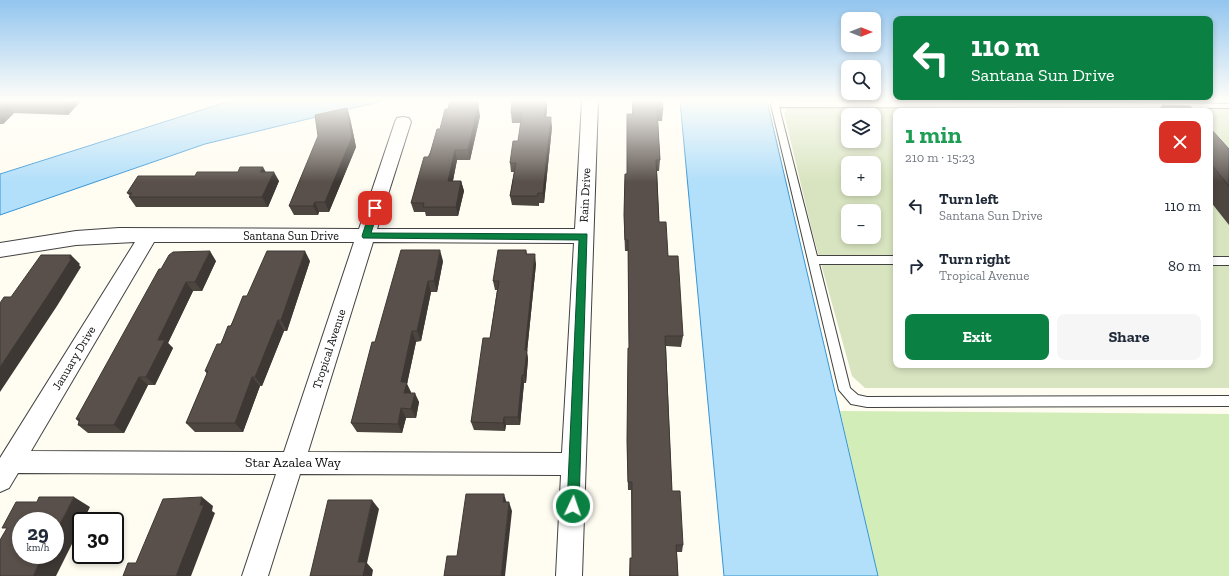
<!DOCTYPE html>
<meta charset="utf-8">
<style>
body{margin:0;font-family:"Zilla Slab",serif;background:#f6f6f7;color:#1f2937;height:100vh;display:flex;flex-direction:column;font-size:15px;white-space:nowrap}
*{box-sizing:border-box;margin:0}
p{font-size:13px;color:#747a83}
.icon{flex:none;width:22px;height:22px;fill:none;stroke:currentColor;stroke-width:2;stroke-linecap:round;stroke-linejoin:round}
.map{position:relative;flex:1;overflow:hidden}
.details{position:absolute;left:893px;top:108px;width:320px;height:260px;display:flex;flex-direction:column;background:#fff;border-radius:8px;box-shadow:0 2px 6px #0003}
.details>*{flex:none}
.guide{position:absolute;left:893px;top:16px;width:320px;height:84px;border-radius:8px;box-shadow:0 2px 6px #0003;background:#0b8043;color:#fff;overflow:hidden}
.needle{width:26px;rotate:90deg}
.tools{position:absolute;left:841px;top:12px;display:grid;gap:8px}
.tools a{display:grid;place-items:center;width:40px;height:40px;border-radius:8px;background:#fff;box-shadow:0 2px 6px #0003;font-size:20px}
.speed{position:absolute;left:12px;top:512px;display:flex;gap:8px;font-size:20px;font-weight:700;text-align:center}
.speed>*{display:grid;place-content:center;width:52px;height:52px;border-radius:50%;background:#fff;box-shadow:0 2px 6px #0003;line-height:1}
.speed small{font-size:10px;font-weight:400}
.speed .limit{border:2px solid #111;border-radius:6px;background:#fff;color:#111}
.pin{position:absolute;display:grid;place-items:center;width:34px;height:34px;color:#fff;margin:-17px;border-radius:8px;box-shadow:0 2px 6px #0006}
.me{position:absolute;width:44px;margin:-22px;rotate:3deg;stroke-linejoin:round;filter:drop-shadow(0 0 3px #0008)}
.turn{display:flex;align-items:center;gap:14px;height:84px;padding:0 12px;font-size:18px}
.turn .icon{width:52px;height:52px;stroke-width:2.5}
.turn b{display:block;font-size:28px;line-height:34px}
.round{display:grid;place-items:center;flex:none;width:42px;height:42px;border-radius:8px;background:#f6f6f7}
.overview{display:flex;align-items:center;justify-content:space-between;height:68px;padding:0 12px}
h1{font-size:24px;font-weight:700;line-height:30px;color:#1e9e55}
.button{display:flex;gap:8px;margin-top:auto;padding:8px 12px}
.button a{flex:1;height:46px;border-radius:8px;background:#0b8043;color:#fff;font-size:16px;font-weight:700;line-height:46px;text-align:center}
.button a+a{background:#f6f6f7;color:#1f2937}
ul{padding:0;list-style:none}
li{display:flex;align-items:center;gap:12px;height:60px;padding:0 12px}
li div{flex:1}
li b{display:block;font-size:15px}
li em{font-style:normal}
.map>svg:first-child{display:block}
.green{fill:#d3edb8}
.cemetery{fill:#d8e4c0;fill-rule:evenodd}
.water{fill:#b2dffa;stroke:#3595d6}
.lines{fill:none;stroke-linecap:round;stroke-linejoin:round}
.lane-casing{stroke:#424242;stroke-width:2}
.street-casing{stroke:#424242;stroke-width:2}
.lane{fill:#fff;fill-rule:evenodd}
.street{fill:#fff;fill-rule:evenodd}
.wall{fill:#4d4540}
.shaded-wall{fill:#3e3834}
.building{fill:#59504b;stroke:#3e3834}
.route{fill:#0b8043;stroke:#07532c}
.labels{text-anchor:middle;stroke-width:4;stroke-linejoin:round;paint-order:stroke}
.street-label{font-size:12px;fill:#0f0f0f;stroke:#fff}
.near-street-label{font-size:14px;fill:#0f0f0f;stroke:#fff}
</style>
<div class="map">
<svg width="1229" height="576" viewBox="0 0 1229 576">
<rect width="100%" height="100%" fill="#fffcf1"/>
<polygon class="green" points="840,411 1229,414 1229,576 878,576"/>
<path class="cemetery" d="M794,101H1229V388H865L852,376L812,231L784,113ZM896,111H1210V365H896ZM848,115H874V141H848ZM848,163H874V189H848ZM848,211H874V237H848Z"/>
<g class="water">
<polygon points="230,101 382,101 205,144 0,215 0,174"/>
<polygon points="680,101 767,101 878,576 724,576"/>
</g>
<g class="lines">
<defs>
<g id="lane">
<polygon points="772,101 1229,104 1229,108 779,107 817,256 896,256 896,264 819,264 850,388 858,395 867,397 1229,396 1229,406 867,407 851,404 839,390 771,105"/>
<rect x="1210" y="257" width="19" height="8"/>
</g>
<path id="street" d="M582,101H598L582,576H556L561,475L300,474L268,576H242L276,474L18,473L9,488L0,492V458L135,242L76,245L0,257V243L76,231L119,228L359,229L395,122L397,118L403,117L409,118L411,122L377,229H575ZM154,242H354L284,452L31,451ZM373,242L574,243L562,453L308,452Z"/>
</defs>
<use href="#lane" class="lane-casing"/>
<use href="#street" class="street-casing"/>
<use href="#lane" class="lane"/>
<use href="#street" class="street"/>
</g>
<g class="wall">
<polygon points="0,101 81,101 68,115 14,113 3,124 0,124"/>
<polygon points="547,101 547,110 546,117 552,127 544,203 539,203 539,206 512,205 510,196 514,172 511,172 510,163 518,141 521,123 512,123 511,113"/>
<polygon points="632,101 662,101 663,110 662,121 658,121 660,160 659,171 657,171 659,222 668,256 683,336 681,347 666,346 672,491 683,545 682,552 677,552 678,576 629,576 630,558 632,558 631,490 628,490 627,450 628,358 629,348 628,251 625,251 624,226 625,174 627,174 632,114"/>
<polygon points="1162,105 1195,111 1158,111"/>
<polygon points="347,108 350,118 356,147 329,212 319,212 318,215 294,215 289,206"/>
<polygon points="480,116 470,160 457,160 453,181 461,181 464,191 458,216 426,216 425,212 414,212 411,203 428,157 440,129"/>
<polygon points="1210,128 1229,149 1229,225 1210,201"/>
<polygon points="266,172 279,181 268,207 136,207 129,197 130,196 127,193 195,176"/>
<polygon points="526,250 527,254 536,264 527,352 528,359 526,383 524,383 520,425 506,425 505,431 474,430 471,422 490,338 497,290 495,290 493,281"/>
<polygon points="216,261 202,291 193,291 168,343 173,348 155,385 148,385 124,433 88,433 78,425 79,422 76,419 161,269"/>
<polygon points="310,261 287,331 284,331 262,386 260,386 243,432 195,432 186,423 207,374 205,371 247,296"/>
<polygon points="443,261 437,292 431,292 421,341 416,342 407,384 411,393 419,402 416,418 406,418 402,433 357,432 351,423 375,342"/>
</g>
<g class="shaded-wall">
<polygon points="65,101 81,101 68,115 61,105"/>
<polygon points="478,101 480,116 470,160 468,150"/>
<polygon points="547,101 547,110 545,127 544,117"/>
<polygon points="6,104 14,113 3,124 0,120 0,109"/>
<polygon points="347,108 350,118 356,147 329,212 325,202"/>
<polygon points="551,117 552,127 544,203 543,193"/>
<polygon points="455,150 457,160 451,190 448,181"/>
<polygon points="263,167 268,176 260,172"/>
<polygon points="274,172 279,181 268,207 262,197"/>
<polygon points="461,181 464,191 458,216 456,207"/>
<polygon points="315,202 319,212 318,215 313,206"/>
<polygon points="440,250 443,261 437,292 434,281"/>
<polygon points="210,251 216,261 202,291 195,282"/>
<polygon points="305,251 310,261 287,331 281,320"/>
<polygon points="535,254 536,264 527,352 528,359 526,383 524,375 525,350"/>
<polygon points="71,255 80,264 79,265 81,267 57,306 0,392 0,367"/>
<polygon points="428,281 431,292 421,341 417,331"/>
<polygon points="186,282 193,291 168,343 173,348 155,385 146,377 158,340"/>
<polygon points="278,320 284,331 262,386 255,377"/>
<polygon points="412,331 416,342 407,384 411,392 409,402 404,393 401,382"/>
<polygon points="522,375 524,383 520,425 518,417"/>
<polygon points="139,377 148,385 124,433 114,425"/>
<polygon points="252,377 260,386 243,432 235,423"/>
<polygon points="415,393 419,402 416,418 411,409"/>
<polygon points="401,408 406,418 402,433 398,424"/>
<polygon points="504,417 506,425 505,431 503,423"/>
<polygon points="504,494 507,504 503,502"/>
<polygon points="74,497 90,507 83,521 81,521 81,526 56,576 33,576 43,555 55,555 55,533"/>
<polygon points="202,497 213,506 212,511 215,513 191,576 176,576"/>
<polygon points="372,500 379,509 367,563 373,570 372,576 363,576 358,562"/>
<polygon points="509,502 512,511 505,576 501,576"/>
</g>
<g class="building">
<polygon points="0,101 65,101 61,105 6,104 0,109"/>
<polygon points="450,101 478,101 478,107 468,150 455,150 448,181 461,181 456,207 423,207 424,203 411,203 424,157 428,157 430,154 437,129 440,129 445,109 448,109"/>
<polygon points="512,101 546,101 544,117 551,117 543,193 538,193 537,196 510,196 516,163 510,163 513,141 518,141 522,113 511,113"/>
<polygon points="633,101 662,101 663,110 657,110 660,160 656,160 659,222 666,222 668,256 678,256 683,336 665,336 672,491 680,491 683,545 676,545 678,576 630,576 630,558 632,558 632,482 628,482 627,441 628,348 629,348 628,240 625,240 624,215 625,174 627,174 627,114 633,114"/>
<polygon points="1162,105 1190,106 1195,111 1167,111"/>
<polygon points="347,108 352,137 325,202 315,202 313,206 289,206 318,136 315,115"/>
<polygon points="1210,128 1229,149 1229,186 1210,163"/>
<polygon points="240,167 263,167 260,172 274,172 262,197 129,197 132,193 127,193 138,176 195,176 197,172 238,172"/>
<polygon points="401,250 440,250 434,281 428,281 417,331 412,331 401,382 407,382 404,393 415,393 411,409 401,408 398,424 351,423 372,342 375,342"/>
<polygon points="498,250 526,250 526,254 535,254 525,350 527,350 524,375 522,375 518,417 504,417 503,423 471,422 483,338 490,338 499,281 493,281"/>
<polygon points="210,251 195,282 186,282 158,340 165,340 146,377 139,377 114,425 78,425 80,419 76,419 159,269 161,269 169,255 173,252"/>
<polygon points="267,251 305,251 281,320 278,320 255,377 252,377 235,423 186,423 208,371 205,371 217,344 221,344 228,326 231,326 243,296 247,296"/>
<polygon points="41,255 71,255 69,258 72,258 47,297 0,367 0,303 4,297 11,297"/>
<polygon points="466,494 504,494 503,502 509,502 501,576 444,576 447,556 457,556"/>
<polygon points="39,497 74,497 55,533 55,521 21,521 21,555 43,555 33,576 0,576 0,540 7,528 2,528 16,502 37,502"/>
<polygon points="202,497 200,505 204,505 176,576 123,576 128,563 136,563 163,499"/>
<polygon points="328,500 372,500 358,562 366,562 363,576 310,576"/>
</g>
<linearGradient id="sky" x2="0" y2="1"><stop stop-color="#92c5ef"/><stop offset="0.55" stop-color="#fffef9"/><stop offset="1" stop-color="#fffef9" stop-opacity="0"/></linearGradient>
<rect width="1229" height="182" fill="url(#sky)"/>
<polygon class="route" points="375,205 379,208 371,233 587,234 579,506 577,510 573,512 569,510 567,506 579,240 363,238 362,236 371,208"/>
<g class="labels">
<g class="street-label">
<text transform="translate(585 195) rotate(-87)" y="4">Rain Drive</text>
<text x="291" y="240">Santana Sun Drive</text>
<text transform="translate(329 349) rotate(-72)" y="4">Tropical Avenue</text>
<text transform="translate(74 358) rotate(-59)" y="4">January Drive</text>
</g>
<g class="near-street-label">
<text x="293" y="467">Star Azalea Way</text>
</g>
</g>
</svg>
<div class="tools">
<a><svg class="needle" viewBox="-14 -14 28 28"><path d="M0-13l5 13h-10z" fill="#e53935"/><path d="M0 13l5-13h-10z" fill="#747a83"/></svg></a>
<a><svg class="icon" aria-label="search" viewBox="0 0 24 24"><circle cx="10" cy="10" r="6"/><path d="M15 15l6 6"/></svg></a>
<a><svg class="icon" aria-label="layers" viewBox="0 0 24 24"><path d="M12 4l9 5-9 5-9-5zM3 14l9 5 9-5"/></svg></a>
<a>+</a>
<a>−</a>
</div>
<div class="speed"><div>29<small>km/h</small></div><div class="limit">30</div></div>
<div class="pin" style="left:375px;top:208px;background:#d93025"><svg class="icon" aria-label="arrive" viewBox="0 0 24 24"><path d="M6 21V4h12l-3 4 3 4H6"/></svg></div>
<svg class="me" style="left:573px;top:506px" viewBox="-20 -20 40 40"><circle r="17" fill="#0b8043" stroke="#fff" stroke-width="3"/><path d="M0-11L8 9 0 5-8 9z" fill="#fff"/></svg>
<div class="guide">
<div class="turn"><svg class="icon" aria-label="left" viewBox="0 0 24 24"><path d="M17 20v-9H6M10 6l-5 5 5 5"/></svg><div><b>110 m</b>Santana Sun Drive</div></div>
</div>
<section class="details">
<div class="overview"><div><h1>1 min</h1><p>210 m · 15:23</p></div><a class="round" style="background:#d93025;color:#fff"><svg class="icon" aria-label="close" viewBox="0 0 24 24"><path d="M6 6l12 12M18 6L6 18"/></svg></a></div>
<ul>
<li><svg class="icon" aria-label="left" viewBox="0 0 24 24"><path d="M17 20v-9H6M10 6l-5 5 5 5"/></svg><div><b>Turn left</b><p>Santana Sun Drive</p></div><em>110 m</em></li>
<li><svg class="icon" aria-label="right" viewBox="0 0 24 24"><path d="M7 20v-9h11M14 6l5 5-5 5"/></svg><div><b>Turn right</b><p>Tropical Avenue</p></div><em>80 m</em></li>
</ul>
<div class="button"><a>Exit</a><a>Share</a></div>
</section>
</div>
